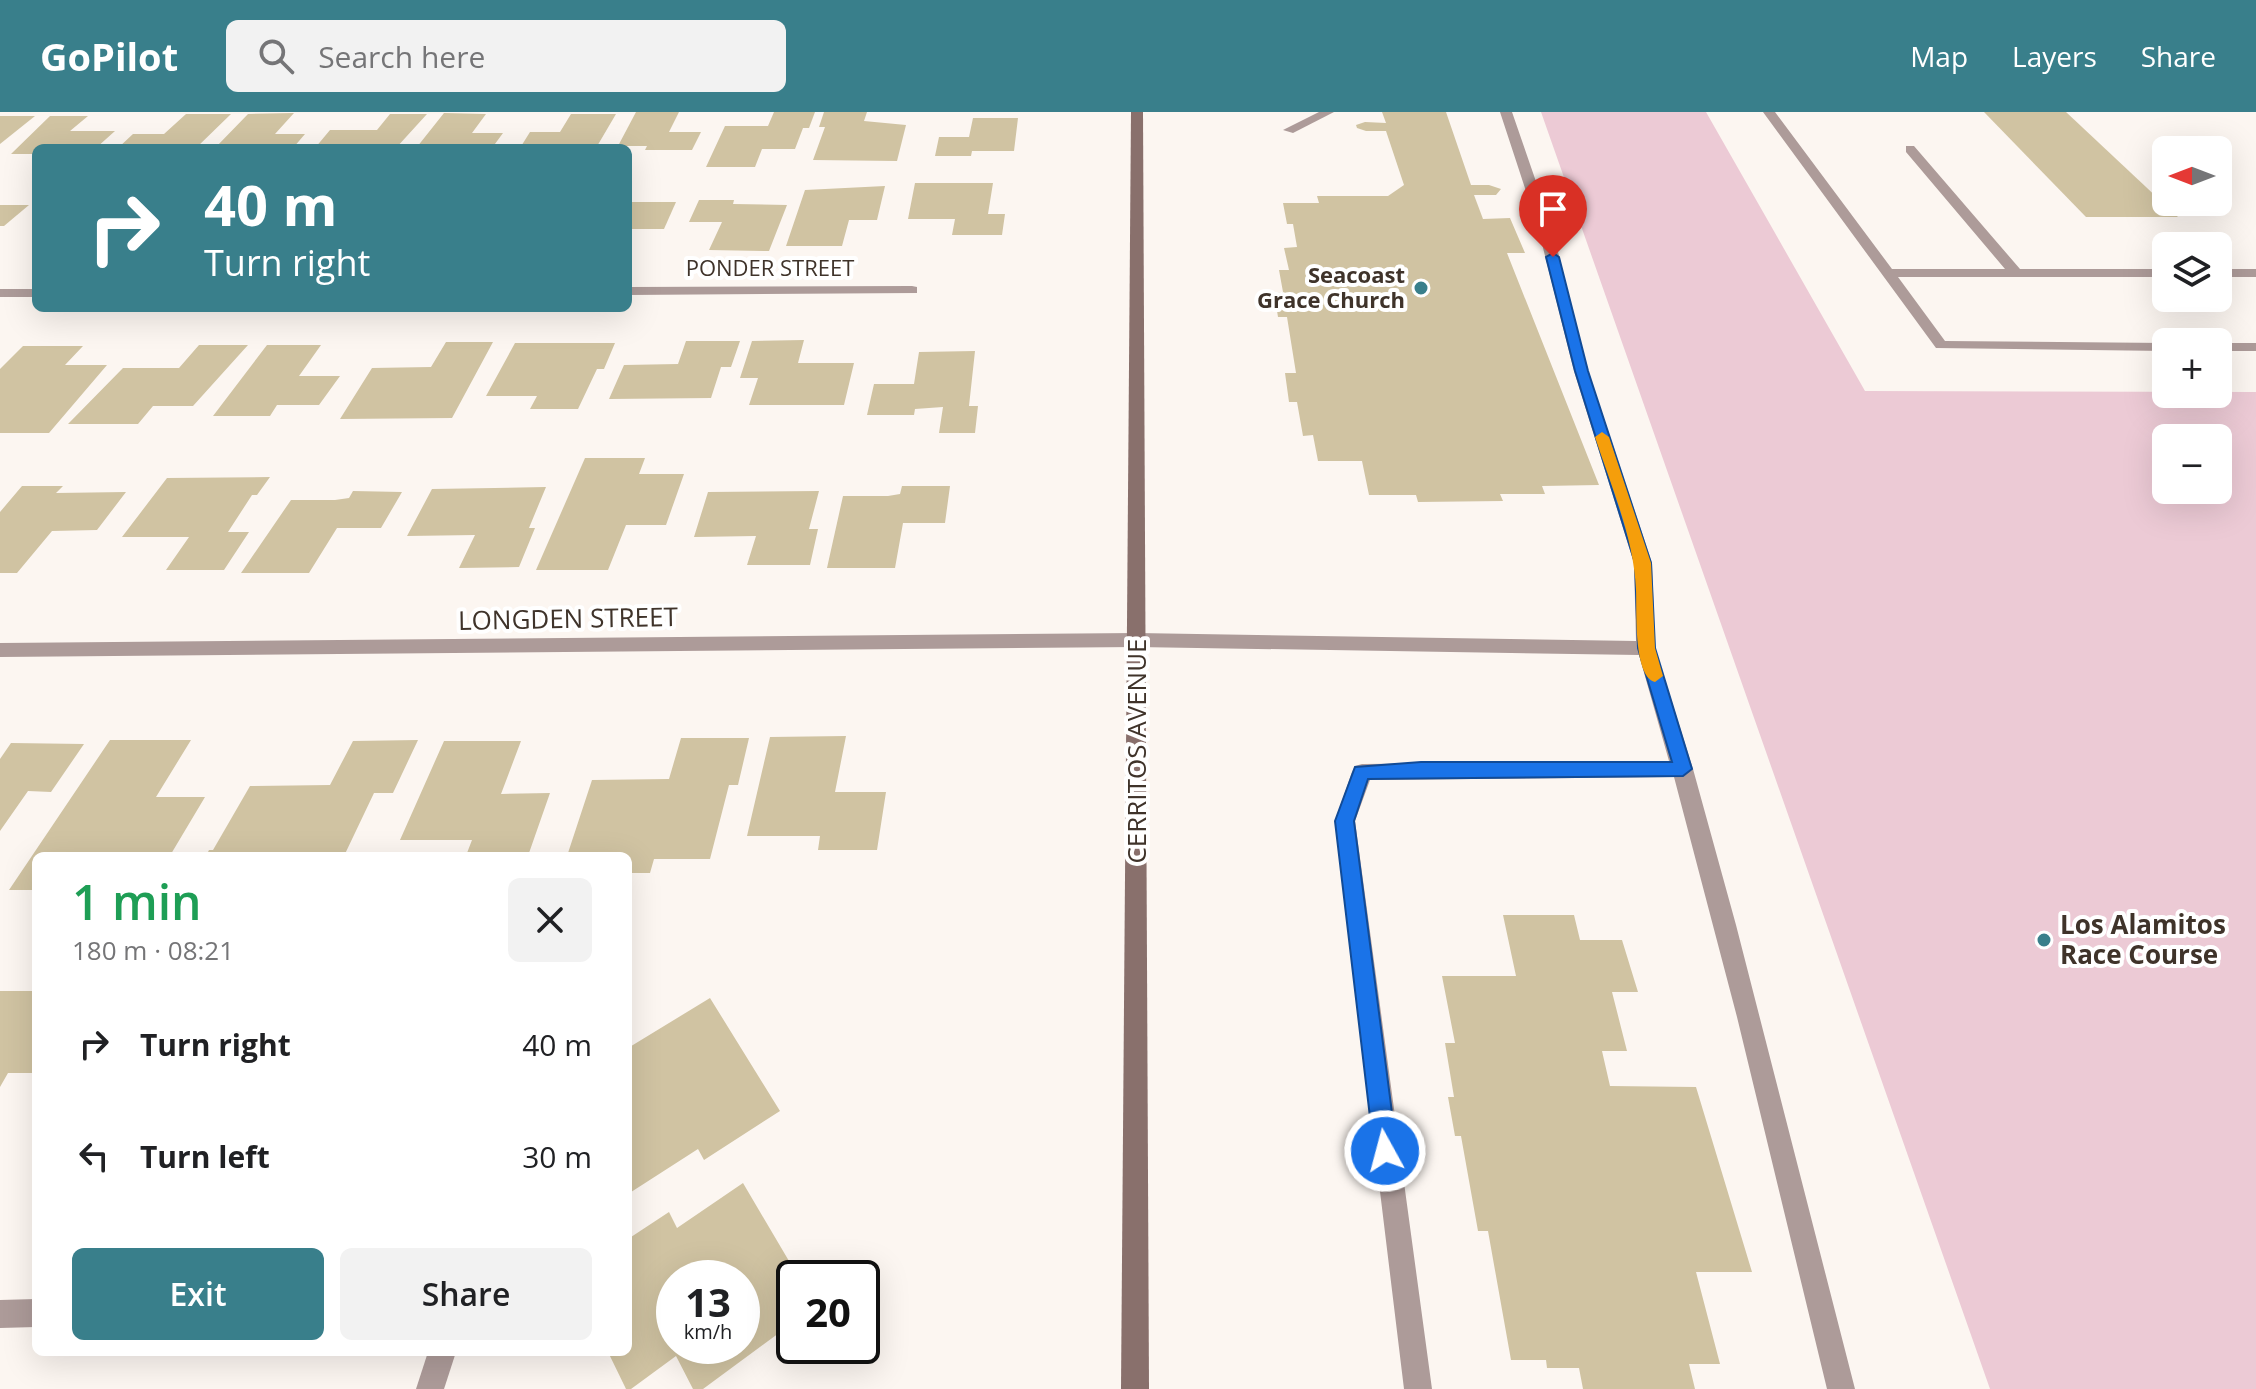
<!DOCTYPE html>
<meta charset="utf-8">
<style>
body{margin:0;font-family:"Open Sans",sans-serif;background:#f2f2f2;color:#202124;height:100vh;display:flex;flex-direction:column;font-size:30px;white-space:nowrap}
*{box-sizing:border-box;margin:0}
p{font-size:26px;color:#757577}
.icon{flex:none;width:44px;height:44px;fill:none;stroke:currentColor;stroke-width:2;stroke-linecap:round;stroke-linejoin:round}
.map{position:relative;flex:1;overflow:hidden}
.sheet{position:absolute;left:32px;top:740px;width:600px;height:504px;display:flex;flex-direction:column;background:#fff;border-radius:12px;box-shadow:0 8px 32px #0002}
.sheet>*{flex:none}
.guide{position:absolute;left:32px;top:32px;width:600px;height:168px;border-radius:12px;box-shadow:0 8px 32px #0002;background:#397f8b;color:#fff;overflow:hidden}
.needle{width:52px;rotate:270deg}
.tools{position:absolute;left:2152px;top:24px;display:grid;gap:16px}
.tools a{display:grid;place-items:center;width:80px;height:80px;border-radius:12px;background:#fff;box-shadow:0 8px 32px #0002;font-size:40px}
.speed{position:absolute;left:656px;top:1148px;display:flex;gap:16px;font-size:40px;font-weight:700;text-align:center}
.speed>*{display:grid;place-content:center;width:104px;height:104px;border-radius:50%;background:#fff;box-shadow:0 8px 32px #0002;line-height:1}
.speed small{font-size:20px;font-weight:400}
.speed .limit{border:4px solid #111;border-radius:12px;background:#fff;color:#111}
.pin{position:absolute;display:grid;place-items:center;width:68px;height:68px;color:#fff;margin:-82px -34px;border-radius:50% 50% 50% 0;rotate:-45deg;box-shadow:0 0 8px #0007}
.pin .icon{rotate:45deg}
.me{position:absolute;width:88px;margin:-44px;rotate:353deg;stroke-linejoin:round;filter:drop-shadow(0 0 6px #0008)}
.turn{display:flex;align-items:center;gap:28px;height:168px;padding:0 40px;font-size:36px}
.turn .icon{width:104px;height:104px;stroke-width:2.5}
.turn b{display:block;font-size:56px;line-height:68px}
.round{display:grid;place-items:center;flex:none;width:84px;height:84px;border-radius:12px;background:#f2f2f2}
.overview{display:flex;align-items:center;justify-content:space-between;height:136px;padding:0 40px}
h1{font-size:48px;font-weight:600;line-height:60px;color:#1e9e55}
.primary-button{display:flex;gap:16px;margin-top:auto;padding:16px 40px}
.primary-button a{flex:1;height:92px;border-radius:12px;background:#397f8b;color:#fff;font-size:32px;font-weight:600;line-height:92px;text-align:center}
.primary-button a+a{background:#f2f2f2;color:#202124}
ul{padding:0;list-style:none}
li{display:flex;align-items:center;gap:24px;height:112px;padding:0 40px}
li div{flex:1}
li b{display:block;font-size:30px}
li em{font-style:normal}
header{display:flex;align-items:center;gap:48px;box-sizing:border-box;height:112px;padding:0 40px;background:#397f8b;color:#fff}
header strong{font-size:38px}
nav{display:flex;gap:44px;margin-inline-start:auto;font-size:28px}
.search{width:560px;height:72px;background:#f2f2f2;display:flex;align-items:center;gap:20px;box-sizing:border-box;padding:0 28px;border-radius:12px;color:#757577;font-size:30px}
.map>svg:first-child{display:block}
.green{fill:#eccad5;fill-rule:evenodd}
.building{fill:#d0c3a2;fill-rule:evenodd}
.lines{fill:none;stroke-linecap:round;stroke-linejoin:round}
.service{fill:#ad9b99;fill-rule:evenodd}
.minor{fill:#ad9b99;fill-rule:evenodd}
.secondary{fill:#89706c;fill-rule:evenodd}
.route{fill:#1a73e8;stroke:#114b97;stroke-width:2}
.slow{fill:#f59e0b}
.poi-dot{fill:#397f8b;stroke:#fff;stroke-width:3}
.labels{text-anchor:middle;stroke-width:8;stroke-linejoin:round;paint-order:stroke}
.far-street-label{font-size:22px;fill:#3f332a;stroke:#fff}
.far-poi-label{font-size:22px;font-weight:bold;fill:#3f332a;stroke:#fff;text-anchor:end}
.street-label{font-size:26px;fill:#3f332a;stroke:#fff}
.poi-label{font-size:26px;font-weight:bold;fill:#3f332a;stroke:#fff;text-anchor:start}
</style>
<header>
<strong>GoPilot</strong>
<div class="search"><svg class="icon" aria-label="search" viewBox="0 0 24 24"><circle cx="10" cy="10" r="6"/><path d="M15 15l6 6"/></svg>Search here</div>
<nav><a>Map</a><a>Layers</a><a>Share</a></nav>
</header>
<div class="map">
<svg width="2256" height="1277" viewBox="0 0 2256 1277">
<rect width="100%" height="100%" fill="#fcf6f1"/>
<path class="green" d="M1541,0H1706L1865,279L2256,280V1277H1990ZM2166,326H2218V378H2166Z"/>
<g class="building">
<polygon points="636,0 679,0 669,20 701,20 692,38 645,38 647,34 618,34"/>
<polygon points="774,0 815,0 809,16 803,16 795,37 762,37 755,55 706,55 725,14 768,14"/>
<polygon points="824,0 867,0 864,9 906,13 897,49 813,48 825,15 819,15"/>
<polygon points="1382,0 1446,0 1471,73 1489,73 1501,77 1496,83 1474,83 1483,107 1510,106 1525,141 1507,141 1599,373 1542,374 1545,382 1500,382 1503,389 1418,390 1416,383 1369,383 1362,349 1318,349 1313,323 1303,324 1297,290 1289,290 1285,261 1296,261 1287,205 1278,205 1274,180 1283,180 1279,158 1289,158 1284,136 1297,135 1293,112 1287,112 1283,91 1319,91 1317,84 1388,84 1404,73 1386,19 1366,19 1357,16 1356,13 1365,10 1386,11"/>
<polygon points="1984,0 2066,0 2178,105 2086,105"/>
<polygon points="294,1 275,22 305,22 293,36 215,36 248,2"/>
<polygon points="444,1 486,2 472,21 503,21 492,36 417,35"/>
<polygon points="186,2 231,2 196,36 118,36 133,22 164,22"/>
<polygon points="390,2 427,2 396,36 315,36 330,18 377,18"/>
<polygon points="571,2 616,2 596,36 520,36 530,20 560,20"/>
<polygon points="0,4 35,4 0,32"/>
<polygon points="50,4 88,4 70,19 115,19 96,36 36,36 36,42 11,42"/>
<polygon points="973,6 1018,6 1014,39 972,39 971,44 935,44 939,25 969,25"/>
<polygon points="915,71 993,71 988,102 1005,102 1002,123 952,123 955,107 908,107"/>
<polygon points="885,74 877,108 849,108 842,134 786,134 805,78"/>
<polygon points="699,88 734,88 733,92 787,93 769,139 709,138 722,110 689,110"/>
<polygon points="628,90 676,90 664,117 628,117"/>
<polygon points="0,93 29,93 4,114 0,114"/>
<polygon points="804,228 798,251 854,251 844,293 749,293 758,266 740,266 752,229"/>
<polygon points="686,229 740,229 731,255 721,255 711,286 609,287 624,253 678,252"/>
<polygon points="446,230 493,230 452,306 340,307 372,256 431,255"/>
<polygon points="515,231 615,231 604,257 597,257 578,297 530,297 537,284 486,284"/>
<polygon points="199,233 248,233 193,294 153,294 138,312 68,312 123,256 179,256"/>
<polygon points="267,233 321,233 299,264 340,264 319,293 277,293 270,304 213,304"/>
<polygon points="23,234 83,234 65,253 107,253 49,321 0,321 0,257"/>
<polygon points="975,239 969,294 978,294 975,321 939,321 943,295 915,297 914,303 867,303 874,272 914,272 919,240"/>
<polygon points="585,346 645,346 639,362 684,362 666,413 626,413 608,458 536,458"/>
<polygon points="270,365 257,383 252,383 228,420 249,420 224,458 166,458 189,425 122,425 167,366"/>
<polygon points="22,374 63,374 56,381 126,380 97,418 52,419 17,461 0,461 0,400"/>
<polygon points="902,374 950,374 945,411 903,411 895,456 827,456 843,384 888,384 900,382"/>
<polygon points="546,375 529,416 535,416 519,455 459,456 475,423 407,424 432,377"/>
<polygon points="353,379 402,380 381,416 337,416 309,461 241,461 291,388 335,388 349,386"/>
<polygon points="819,379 809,417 818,417 810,453 747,453 756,424 694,425 708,380"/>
<polygon points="846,624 835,680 886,680 877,738 818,738 820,724 747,724 770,625"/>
<polygon points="681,626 749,626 738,673 729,673 710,747 654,747 650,761 628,761 628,744 567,744 592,668 669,667"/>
<polygon points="110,628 191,628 156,685 205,685 171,742 36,744 36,778 9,778"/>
<polygon points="418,628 393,681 374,681 344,744 206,744 209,738 213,738 250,674 330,673 353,629"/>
<polygon points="444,629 521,629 501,682 550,681 529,741 467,741 472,728 400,728"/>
<polygon points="11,631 84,632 51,680 28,679 0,719 0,647"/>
<polygon points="1503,803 1574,803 1580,828 1622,828 1638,880 1612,880 1627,939 1602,939 1610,974 1696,975 1752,1160 1696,1160 1720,1252 1689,1252 1695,1277 1583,1277 1579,1256 1547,1256 1546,1248 1511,1248 1488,1119 1478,1119 1461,1024 1455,1024 1448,985 1454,985 1445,931 1455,931 1442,864 1516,864"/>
<polygon points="0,879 36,879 36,961 8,961 0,975"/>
<polygon points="710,886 780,999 704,1048 698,1037 628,1082 628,936"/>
<path d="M743,1071L799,1166H794V1210L703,1277H693L676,1244L631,1277H626L608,1240H628V1127L669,1100L677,1116ZM674,1166H742V1234H674Z"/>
</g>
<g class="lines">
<g class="service">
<polygon points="1319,0 1334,0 1293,21 1283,18"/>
<polygon points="1500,0 1512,0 1552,116 1588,259 1652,451 1655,536 1693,657 1736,813 1855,1277 1827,1277 1737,905 1674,665 1370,668 1355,709 1432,1277 1404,1277 1335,709 1352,660 1355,654 1362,652 1669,649 1639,543 1137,535 1128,528 1137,521 1636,529 1634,451 1574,259 1538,116"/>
<polygon points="1763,0 1775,0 1892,157 2005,157 1906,40 1906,34 1914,34 2020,157 2166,157 2166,165 1898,165 1945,229 2166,231 2166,239 1936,236"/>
<rect x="2218" y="157" width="38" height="8"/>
<rect x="2218" y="231" width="38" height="8"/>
</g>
<g class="minor">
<polygon points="912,174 917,175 917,181 628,183 628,175"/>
<rect x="0" y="177" width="36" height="8"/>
<polygon points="1137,521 1146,528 1137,535 0,545 0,531"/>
<polygon points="36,1187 36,1215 0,1216 0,1188"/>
<polygon points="428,1240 456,1240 444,1277 416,1277"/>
</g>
<polygon class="secondary" points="1131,0 1143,0 1149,1277 1121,1277"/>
</g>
<polygon class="route" points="1553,141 1559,145 1588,259 1651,451 1655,536 1692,657 1683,664 1368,667 1354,709 1397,1039 1393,1047 1385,1050 1377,1047 1374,1039 1335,709 1355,655 1421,650 1672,650 1638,536 1635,451 1575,259 1546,145"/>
<path class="slow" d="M1602,320L1609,325L1651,451L1655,536L1663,564L1655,570C1633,564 1637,498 1636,478C1634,426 1611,374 1595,325Z"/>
<g class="poi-dot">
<circle cx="1421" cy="176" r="8"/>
<circle cx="2044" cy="828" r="8"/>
</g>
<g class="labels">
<g class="far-street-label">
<text x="770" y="164">PONDER STREET</text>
</g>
<g class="far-poi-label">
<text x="1405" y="171">Seacoast<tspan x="1405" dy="25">Grace Church</tspan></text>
</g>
<g class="street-label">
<text transform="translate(568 507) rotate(-1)" y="9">LONGDEN STREET</text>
<text transform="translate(1137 639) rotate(-90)" y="9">CERRITOS AVENUE</text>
</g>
<g class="poi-label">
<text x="2060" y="822">Los Alamitos<tspan x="2060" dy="30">Race Course</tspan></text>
</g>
</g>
</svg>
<div class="tools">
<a><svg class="needle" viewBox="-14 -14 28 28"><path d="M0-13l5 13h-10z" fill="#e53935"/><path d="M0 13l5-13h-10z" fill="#757577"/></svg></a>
<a><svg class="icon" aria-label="layers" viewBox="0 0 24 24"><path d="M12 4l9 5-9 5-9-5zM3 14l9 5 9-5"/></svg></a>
<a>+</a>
<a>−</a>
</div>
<div class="speed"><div>13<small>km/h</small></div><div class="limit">20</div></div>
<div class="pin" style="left:1553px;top:145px;background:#d93025"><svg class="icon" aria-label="arrive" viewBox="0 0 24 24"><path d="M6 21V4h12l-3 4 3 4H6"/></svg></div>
<svg class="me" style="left:1385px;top:1039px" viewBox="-20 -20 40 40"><circle r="17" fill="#1a73e8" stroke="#fff" stroke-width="3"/><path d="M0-11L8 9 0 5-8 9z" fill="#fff"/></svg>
<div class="guide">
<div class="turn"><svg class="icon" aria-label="right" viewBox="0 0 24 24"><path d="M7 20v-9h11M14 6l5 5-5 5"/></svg><div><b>40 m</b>Turn right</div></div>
</div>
<section class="sheet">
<div class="overview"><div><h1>1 min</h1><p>180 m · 08:21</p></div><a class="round"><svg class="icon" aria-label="close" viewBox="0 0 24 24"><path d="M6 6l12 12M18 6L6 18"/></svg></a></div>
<ul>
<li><svg class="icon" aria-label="right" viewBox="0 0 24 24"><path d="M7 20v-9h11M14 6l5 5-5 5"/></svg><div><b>Turn right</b></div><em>40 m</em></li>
<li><svg class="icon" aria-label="left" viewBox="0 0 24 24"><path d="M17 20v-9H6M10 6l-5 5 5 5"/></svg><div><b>Turn left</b></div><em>30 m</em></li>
</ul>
<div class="primary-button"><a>Exit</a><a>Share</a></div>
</section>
</div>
